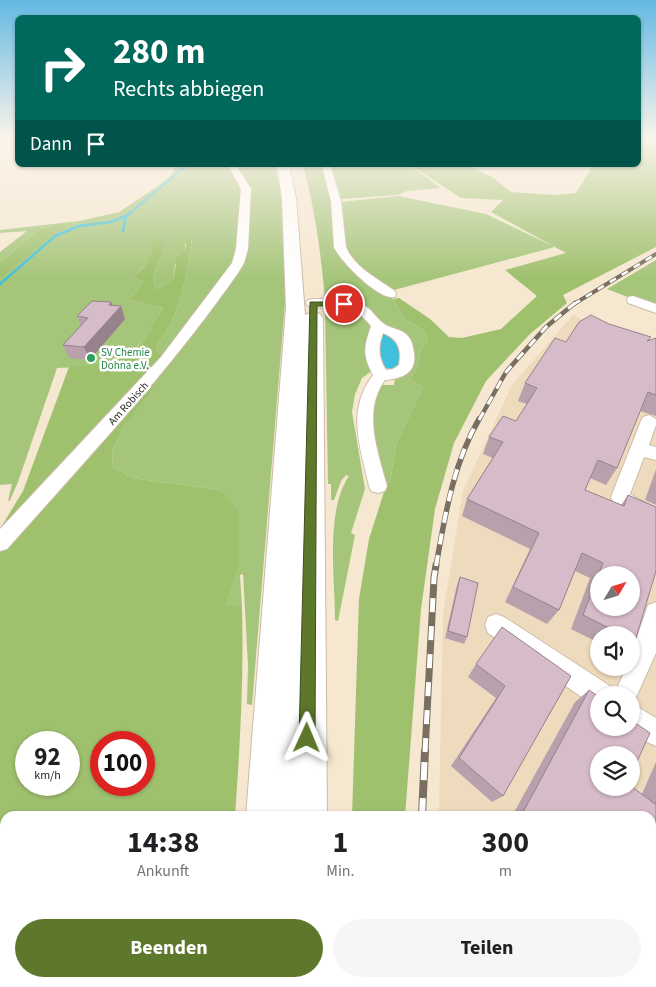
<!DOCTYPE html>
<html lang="de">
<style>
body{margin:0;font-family:"Source Sans 3",sans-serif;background:#f6f6f6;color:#202124;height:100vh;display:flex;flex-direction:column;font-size:19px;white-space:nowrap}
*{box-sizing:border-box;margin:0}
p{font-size:16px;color:#757577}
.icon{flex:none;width:28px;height:28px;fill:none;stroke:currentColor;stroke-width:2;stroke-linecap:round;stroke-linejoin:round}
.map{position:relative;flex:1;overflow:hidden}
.panel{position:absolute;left:0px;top:811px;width:656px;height:176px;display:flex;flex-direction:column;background:#fff;border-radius:15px 15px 0 0;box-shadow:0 1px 4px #0004}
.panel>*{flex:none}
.banner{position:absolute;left:15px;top:15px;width:626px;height:152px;border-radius:8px;box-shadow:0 1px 4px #0004;background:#00695c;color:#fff;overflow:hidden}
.needle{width:32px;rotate:52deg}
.tools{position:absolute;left:590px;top:566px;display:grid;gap:10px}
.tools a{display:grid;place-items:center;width:50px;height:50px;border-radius:50%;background:#fff;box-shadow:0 1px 4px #0004;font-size:25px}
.speed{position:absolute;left:15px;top:731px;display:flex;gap:10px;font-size:25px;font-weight:700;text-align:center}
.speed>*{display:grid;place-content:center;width:65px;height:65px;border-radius:50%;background:#fff;box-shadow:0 1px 4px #0004;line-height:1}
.speed small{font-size:12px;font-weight:400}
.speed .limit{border:8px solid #d22;background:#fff;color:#111}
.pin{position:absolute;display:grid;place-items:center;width:42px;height:42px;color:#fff;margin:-21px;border:2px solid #fff;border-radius:50%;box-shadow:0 1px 5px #0007}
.me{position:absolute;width:55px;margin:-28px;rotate:1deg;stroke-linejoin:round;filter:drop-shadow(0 0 4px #0008)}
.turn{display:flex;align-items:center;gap:18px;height:105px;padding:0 15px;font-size:22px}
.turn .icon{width:65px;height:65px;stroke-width:2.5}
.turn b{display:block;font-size:35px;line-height:42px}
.then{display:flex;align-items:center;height:48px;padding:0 15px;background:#0003;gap:10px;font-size:19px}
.eta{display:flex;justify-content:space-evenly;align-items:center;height:85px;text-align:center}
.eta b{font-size:30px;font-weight:700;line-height:35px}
.cta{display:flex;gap:10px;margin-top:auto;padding:10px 15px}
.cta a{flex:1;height:58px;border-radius:30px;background:#5e782b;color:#fff;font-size:20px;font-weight:700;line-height:58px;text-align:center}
.cta a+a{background:#f6f6f6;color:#202124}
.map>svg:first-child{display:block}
.built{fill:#eedabd;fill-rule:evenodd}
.green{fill:#a5c57a}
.forest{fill:#9fc16e;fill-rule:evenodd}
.water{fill:#3fc0dc}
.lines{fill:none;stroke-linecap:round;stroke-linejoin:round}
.stream-far1{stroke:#3fc0dc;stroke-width:2}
.stream{stroke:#3fc0dc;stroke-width:2.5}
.minor-casing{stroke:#cbbca6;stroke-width:2}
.highway-casing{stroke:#cbbca6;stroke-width:2}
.minor{fill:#fff;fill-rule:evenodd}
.highway{fill:#fff;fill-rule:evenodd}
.rail-far4-casing{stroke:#786f61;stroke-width:4}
.rail-far3-casing{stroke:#786f61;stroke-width:4.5}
.rail-far2-casing{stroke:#786f61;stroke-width:5.5}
.rail-far1-casing{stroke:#786f61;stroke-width:7}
.rail-casing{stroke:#786f61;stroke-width:8}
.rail-far4{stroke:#fff;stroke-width:2.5;stroke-dasharray:7;stroke-linecap:butt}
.rail-far3{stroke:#fff;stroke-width:3;stroke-dasharray:9;stroke-linecap:butt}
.rail-far2{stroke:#fff;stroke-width:4;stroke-dasharray:11;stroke-linecap:butt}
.rail-far1{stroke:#fff;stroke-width:5;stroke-dasharray:14;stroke-linecap:butt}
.rail{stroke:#fff;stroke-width:6;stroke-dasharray:18;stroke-linecap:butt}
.wall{fill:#b8a1ac}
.shaded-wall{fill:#96838c}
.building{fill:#d6bbc8;stroke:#96838c;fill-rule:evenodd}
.route{fill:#5e782b;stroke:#3d4e1c}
.leisure-dot{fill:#2e9e5b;stroke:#fff;stroke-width:2}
.labels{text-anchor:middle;stroke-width:5;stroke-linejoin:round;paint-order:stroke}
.far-leisure-label{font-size:11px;fill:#27864d;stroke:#fff;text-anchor:start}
.far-street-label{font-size:11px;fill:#2a241c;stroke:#fff}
</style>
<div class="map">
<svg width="656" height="987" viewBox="0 0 656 987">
<rect width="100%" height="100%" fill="#f6e7d0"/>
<path class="built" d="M573,315L656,353V987H482L477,983L651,982V816H439L443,614L463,491L512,385ZM599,575H631V608H599ZM599,635H631V668H599ZM599,695H631V728H599ZM599,755H631V788H599Z"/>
<g class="green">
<path d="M177,165H230L244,189L235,263L163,360L156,347C181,315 186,278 192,239L185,244V251L175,265L173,281L157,289C148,278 158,264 164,254L163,251L166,241L153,247L150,258L134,278L143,282L129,300L163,308C156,319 150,335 140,344C116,366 89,367 57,368L18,482L10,500L8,501L12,484L0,485V280L63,227L39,229L0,263V252L27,231L0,233V230L79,221L119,212L158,186L171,175Z"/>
<path d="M234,165H275C286,210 285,257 285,303L252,705L247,704L248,665L243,574L240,575L242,606H226L239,568L220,490L132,478L113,467L112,451L124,427L155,384L152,383L236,272L248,189Z"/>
<path d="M303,165H323L334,204L338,247L367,280L393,299L405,319L426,332L428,340L420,352L418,366L410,380L423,387L396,444L390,483L383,482L371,441L369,403L382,385H394L395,378L389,330L375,318L325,299C321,254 315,209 303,165Z"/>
<polygon points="327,165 409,165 441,188 407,191 398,195 339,199"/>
<polygon points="398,196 486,214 555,247 394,290 388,289 346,254 340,202"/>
<polygon points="656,260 656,308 607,289"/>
<path d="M347,306L372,324L373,370L362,378L355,394L352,412L365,489L351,533L355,535L338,621L335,620C335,579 325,511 349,476L346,475L341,481L334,500H331V484H328L325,309L328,307Z"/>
</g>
<g class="forest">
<polygon points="646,140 656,140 656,247 563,295 567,303 530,334 486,381 454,443 435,509 421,609 405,816 352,816 359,599 369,539 384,492 383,482 390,483 396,444 423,387 410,380 418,366 420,352 428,340 426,332 405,319 393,299 399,298 430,319 449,337 462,338 501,329 537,296 505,270 566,253 491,212 504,199 501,200 461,198 410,165 468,165 495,179 511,192 556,195 576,193 593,165 639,165 639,143"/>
<polygon points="60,226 64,227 0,280 0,263 39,229"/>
<path d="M187,237L192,239C186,278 181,315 156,347L163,360L0,529L23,491L69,367C95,365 123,364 142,342C150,333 156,319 163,308L129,300L143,282L134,278C144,266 155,256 152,239L160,238L166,241L163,251L164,254C158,264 148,278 157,289L173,281L177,257L185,251Z"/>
<path d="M152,383L156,384L124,427L112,451L113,467L132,478L220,490L239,512V568L226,606H242C244,676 240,746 235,816H5V982L225,983L224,987H0V551ZM26,742H69V785H26ZM101,742H144V785H101Z"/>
<polygon points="334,983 334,982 392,983 391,987 334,987"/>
</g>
<polygon class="water" points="386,334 395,336 405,364 392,370 380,366 376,344 382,335"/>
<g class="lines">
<polyline class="stream-far1" points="130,213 187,165"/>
<g class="stream">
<polyline points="123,231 126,216 132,212"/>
<polyline points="0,284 55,236 79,226 111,222 126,216"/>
</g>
<defs>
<g id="minor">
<path d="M228,165H236L251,189L248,249L244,263L238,273C169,372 87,459 7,549L0,551V529L161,357L232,263L236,249L241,189Z"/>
<path d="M322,165H330L341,201L346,247C354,267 378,279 395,291L396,294L395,297C379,301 340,261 334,247L331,201Z"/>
<polygon points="633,296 656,304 656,313 628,303 627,300 628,297"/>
<path d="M313,299C329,299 348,297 363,305C372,309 375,317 383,323C390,329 400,328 407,335C412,340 413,346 414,353C417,372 403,379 385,380C362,411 378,452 387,486L385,491L378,493L371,491L369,486C360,446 346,410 373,375C362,354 364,347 371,326C350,299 336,312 308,306L306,303L308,300ZM383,333C398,339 402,349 399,365L393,369L386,370C378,357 378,347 383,333Z"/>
<polygon points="649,415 656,419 656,425 649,445 656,447 656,460 644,457 630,494 656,509 656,527 613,502 611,497 641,421 643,417"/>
<polygon points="656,602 656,653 633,704 656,718 656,746 647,742 626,728 631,728 631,695 614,695 626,668 631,668 631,655 648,605"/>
<polygon points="496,614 504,617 610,686 613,695 599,695 599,706 592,704 488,633 485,625 488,617"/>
</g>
<g id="highway">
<polygon points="277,165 289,165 296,198 305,315 313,312 320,314 323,318 327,816 246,816 286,309 282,198"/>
<rect x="232" y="982" width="96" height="5"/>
</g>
</defs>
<use href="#minor" class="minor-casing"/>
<use href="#highway" class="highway-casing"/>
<use href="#minor" class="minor"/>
<use href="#highway" class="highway"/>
<defs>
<polyline id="rail-far4" points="574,304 656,254"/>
<polyline id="rail-far3" points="479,420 506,372 546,327 575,303"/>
<path id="rail-far2" d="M436,566C445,516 453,464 479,419"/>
<polyline id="rail-far1" points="425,752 434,578 436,565"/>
<g id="rail">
<polyline points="422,816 425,751"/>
<polyline points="414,982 414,987"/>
</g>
</defs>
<use href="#rail-far4" class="rail-far4-casing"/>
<use href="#rail-far3" class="rail-far3-casing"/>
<use href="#rail-far2" class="rail-far2-casing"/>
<use href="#rail-far1" class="rail-far1-casing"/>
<use href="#rail" class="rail-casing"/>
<use href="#rail-far4" class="rail-far4"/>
<use href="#rail-far3" class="rail-far3"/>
<use href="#rail-far2" class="rail-far2"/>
<use href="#rail-far1" class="rail-far1"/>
<use href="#rail" class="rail"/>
</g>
<g class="wall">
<polygon points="111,302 112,305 121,306 125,319 90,360 69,358 63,345 81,326 77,316"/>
<polygon points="609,324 650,340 656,338 656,416 640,411 617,468 606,485 590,478 585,490 621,505 628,495 635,641 631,645 631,635 599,635 599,643 571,629 590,578 575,571 559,610 547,624 505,602 530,549 462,516 467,499 493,458 483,454 489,437 516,421 527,404 518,401 525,383 566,342"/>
<polygon points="656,469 656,505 645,500"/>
<polygon points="460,577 467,637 464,644 445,638 457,585"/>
<polygon points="476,664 571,676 503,796 492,802 451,766 496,698 468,677"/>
<polygon points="589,690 599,788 642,794 656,762 656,987 565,987 560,982 651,982 651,816 512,816 575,702"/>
<polygon points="436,982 528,982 532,987 434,987"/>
</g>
<polygon class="shaded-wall" points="111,302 115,313 121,306 125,319 90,360 84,347"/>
<g class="building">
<polygon points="92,301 111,302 109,305 121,306 84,347 63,345 88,318 77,316"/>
<path d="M591,315L609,324L651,337L647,341L656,338V395L648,392L617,468L598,460L585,490L624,506L628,495L656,507V571L635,641L631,639V635H623L583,615L603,563L582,553L559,610L513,587L539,533L467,499L503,442L489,437L503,416L516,421L537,388L525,383L555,338L566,342L579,322ZM599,575H631V608H599Z"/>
<polygon points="460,577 478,583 467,637 448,631"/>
<polygon points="502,627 571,676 503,796 459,758 505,686 476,664"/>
<polygon points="589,690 599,697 599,728 631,728 631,720 650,733 631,775 631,755 599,755 599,788 631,788 631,786 655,804 656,802 656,987 576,987 571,982 651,982 651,816 521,816"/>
<polygon points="444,982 528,982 532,987 441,987"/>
</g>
<linearGradient id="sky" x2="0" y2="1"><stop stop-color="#64b9e3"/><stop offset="0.5" stop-color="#fbf4ea"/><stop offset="1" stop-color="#fbf4ea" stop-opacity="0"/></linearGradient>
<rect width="656" height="278" fill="url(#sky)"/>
<polygon class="route" points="310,302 344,302 348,304 344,306 317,306 315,738 313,743 307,746 302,743 299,738"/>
<circle class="leisure-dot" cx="91" cy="358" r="5"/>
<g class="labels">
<g class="far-leisure-label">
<text x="101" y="356">SV Chemie<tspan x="101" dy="13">Dohna e.V.</tspan></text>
</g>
<g class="far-street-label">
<text transform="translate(128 403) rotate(-48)" y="4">Am Robisch</text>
</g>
</g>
</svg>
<div class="tools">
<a><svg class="needle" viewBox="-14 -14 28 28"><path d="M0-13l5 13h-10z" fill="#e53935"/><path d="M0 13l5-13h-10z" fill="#757577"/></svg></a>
<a><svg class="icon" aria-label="sound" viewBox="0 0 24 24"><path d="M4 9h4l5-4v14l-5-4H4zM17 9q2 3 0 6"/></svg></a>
<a><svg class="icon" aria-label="search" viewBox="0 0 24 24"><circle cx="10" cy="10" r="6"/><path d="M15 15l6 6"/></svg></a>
<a><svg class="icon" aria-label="layers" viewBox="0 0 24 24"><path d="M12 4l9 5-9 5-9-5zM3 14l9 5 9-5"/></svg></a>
</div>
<div class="speed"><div>92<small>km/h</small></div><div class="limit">100</div></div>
<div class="pin" style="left:344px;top:304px;background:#d93025"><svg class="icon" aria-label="arrive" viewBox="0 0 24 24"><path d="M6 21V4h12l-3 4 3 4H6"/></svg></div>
<svg class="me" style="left:307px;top:738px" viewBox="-20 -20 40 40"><path d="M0-17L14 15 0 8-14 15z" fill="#5e782b" stroke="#fff" stroke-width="4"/></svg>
<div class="banner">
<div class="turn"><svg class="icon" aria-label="right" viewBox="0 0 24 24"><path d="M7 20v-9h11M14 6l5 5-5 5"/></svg><div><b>280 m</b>Rechts abbiegen</div></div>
<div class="then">Dann<svg class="icon" aria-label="arrive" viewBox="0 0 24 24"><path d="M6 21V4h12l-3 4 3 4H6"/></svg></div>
</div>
<section class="panel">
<div class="eta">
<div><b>14:38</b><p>Ankunft</p></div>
<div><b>1</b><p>Min.</p></div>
<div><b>300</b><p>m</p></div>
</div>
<div class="cta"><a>Beenden</a><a>Teilen</a></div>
</section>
</div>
